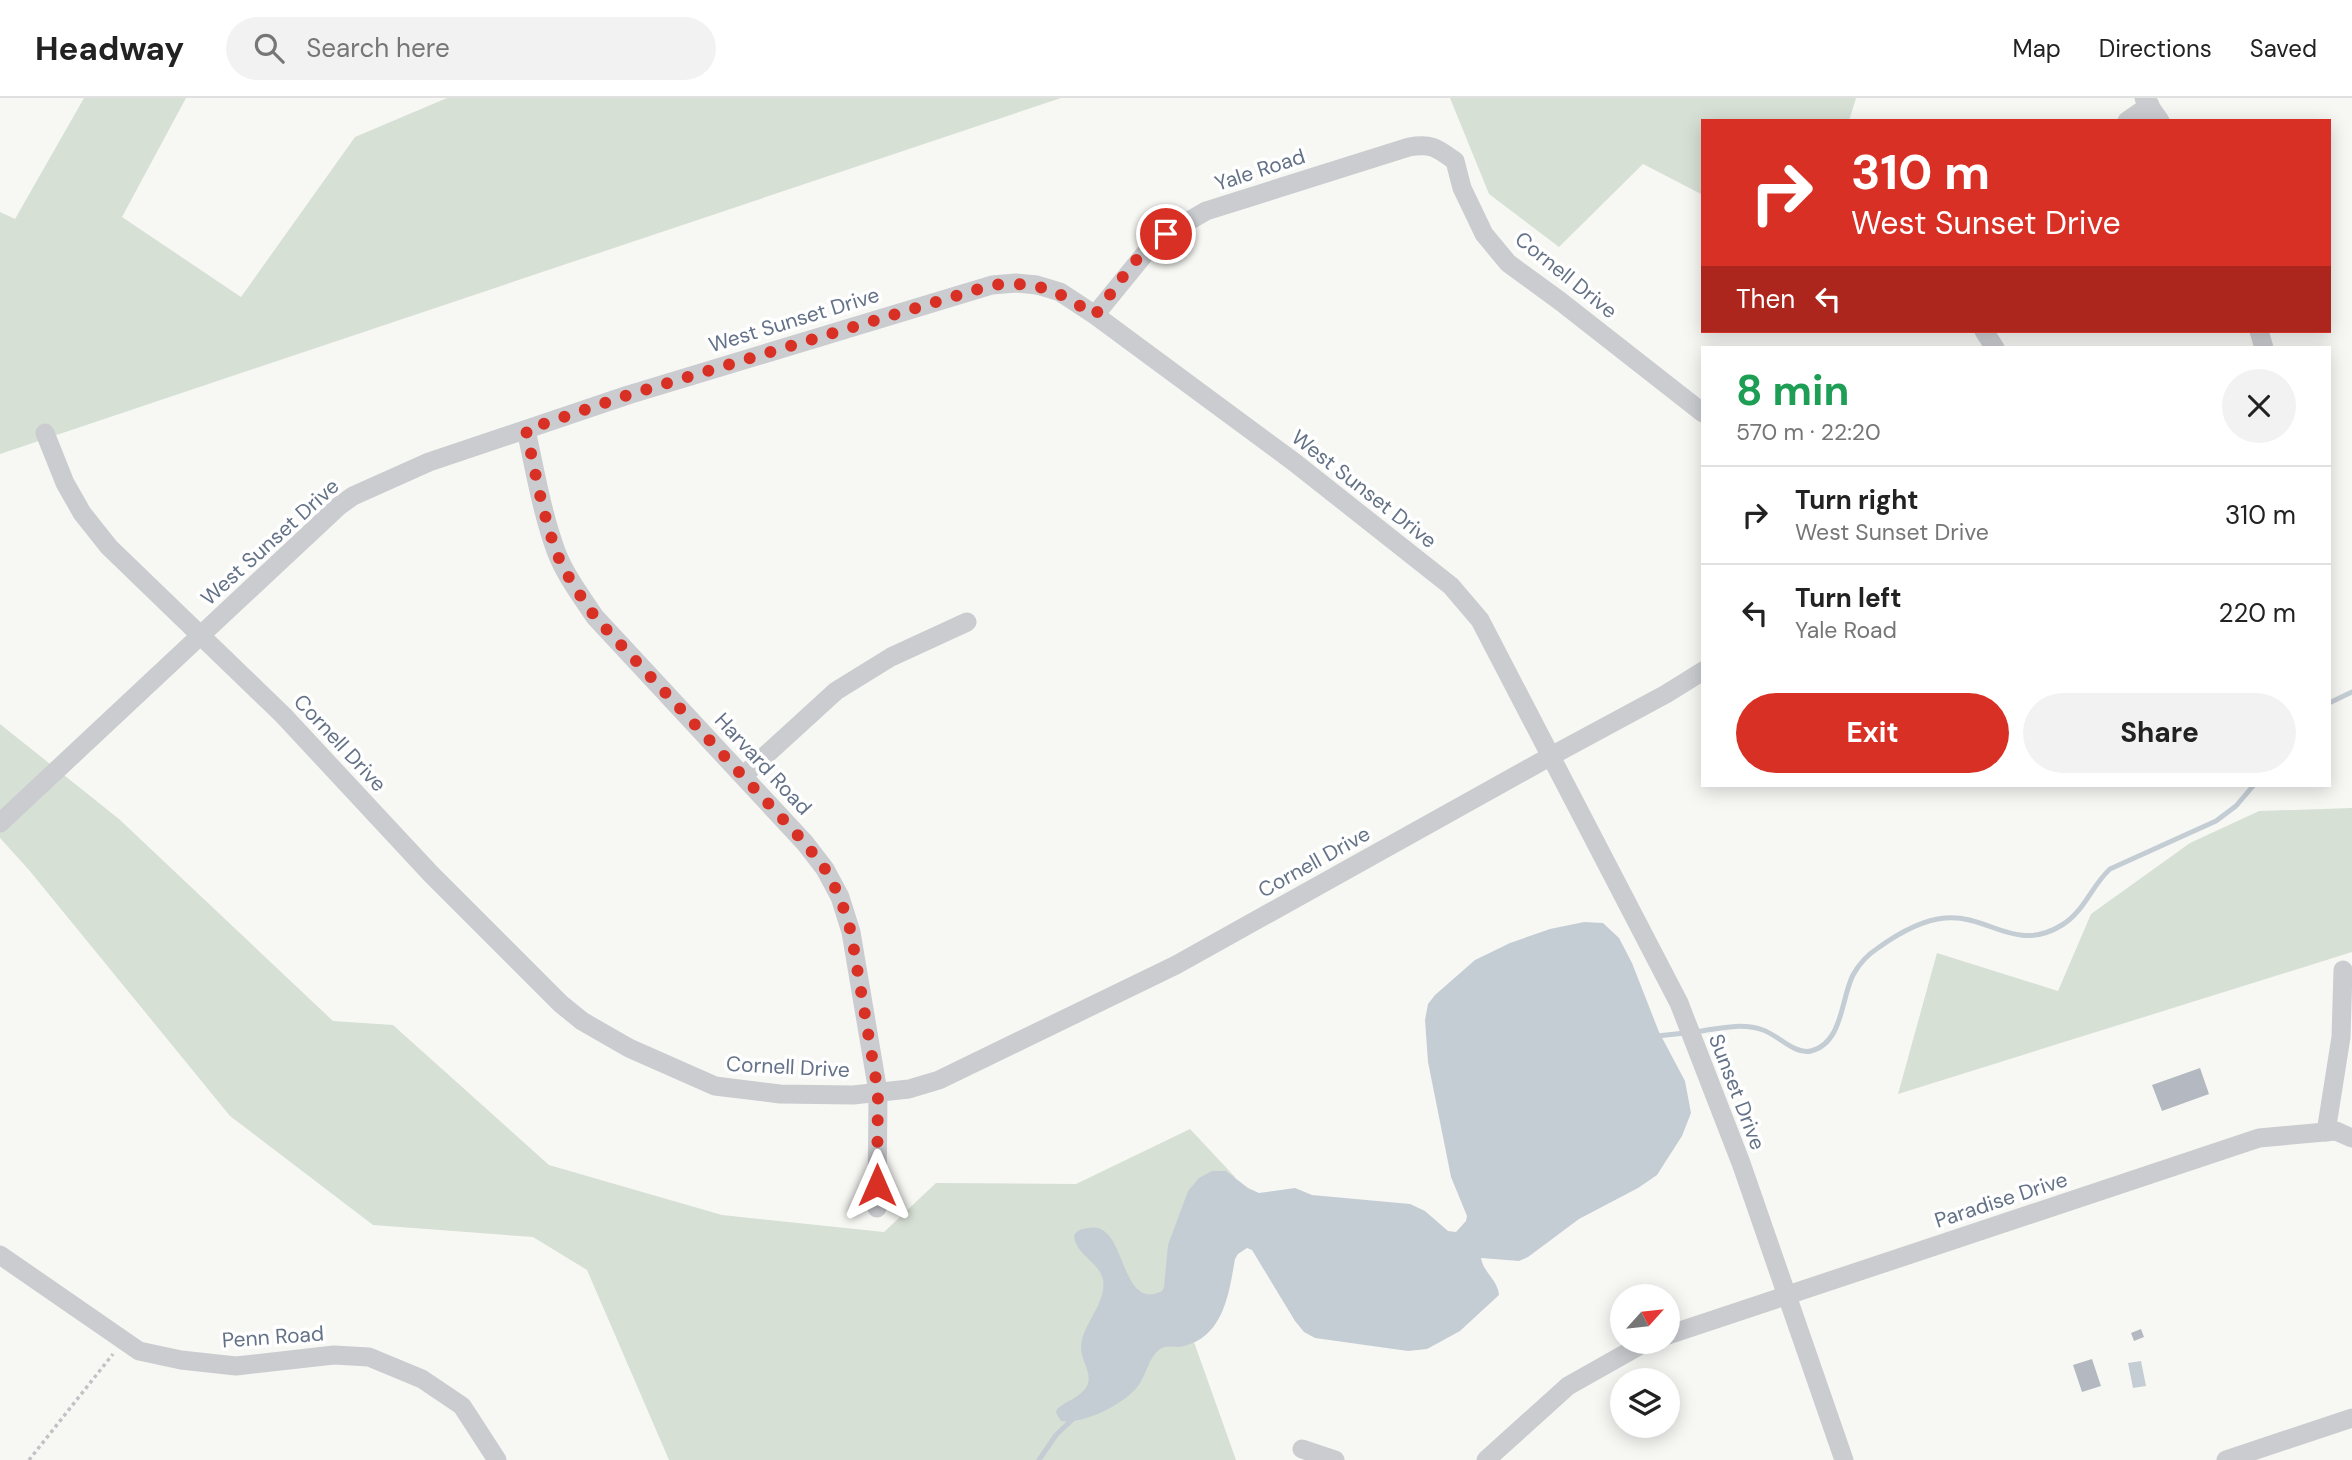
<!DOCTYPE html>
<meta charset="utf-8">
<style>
body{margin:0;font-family:"DM Sans",sans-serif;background:#f2f2f2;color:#222;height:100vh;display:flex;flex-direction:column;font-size:26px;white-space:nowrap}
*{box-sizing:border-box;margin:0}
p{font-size:23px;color:#767676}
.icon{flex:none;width:38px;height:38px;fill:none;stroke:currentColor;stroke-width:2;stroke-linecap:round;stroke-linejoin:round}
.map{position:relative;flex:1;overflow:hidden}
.side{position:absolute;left:1701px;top:248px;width:630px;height:441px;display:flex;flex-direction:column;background:#fff;border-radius:0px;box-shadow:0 4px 18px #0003}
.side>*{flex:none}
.top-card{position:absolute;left:1701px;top:21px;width:630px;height:214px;border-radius:0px;box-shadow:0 4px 18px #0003;background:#d93025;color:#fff;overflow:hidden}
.needle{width:46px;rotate:63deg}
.fabs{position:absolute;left:1610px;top:1186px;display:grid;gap:14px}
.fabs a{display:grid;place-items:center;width:70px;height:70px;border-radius:50%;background:#fff;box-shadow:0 4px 18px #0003;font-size:35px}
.pin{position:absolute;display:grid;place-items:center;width:60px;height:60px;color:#fff;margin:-30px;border:4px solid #fff;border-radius:50%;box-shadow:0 2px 7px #0007}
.me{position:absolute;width:77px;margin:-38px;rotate:0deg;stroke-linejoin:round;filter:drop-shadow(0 0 5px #0008)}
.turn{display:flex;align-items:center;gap:24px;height:147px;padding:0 35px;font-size:32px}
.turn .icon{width:91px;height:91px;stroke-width:2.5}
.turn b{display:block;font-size:49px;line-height:60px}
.then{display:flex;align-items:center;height:66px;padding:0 35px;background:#0003;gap:14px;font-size:26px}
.round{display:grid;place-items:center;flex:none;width:74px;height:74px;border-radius:37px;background:#f2f2f2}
.head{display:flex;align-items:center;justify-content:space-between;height:119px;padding:0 35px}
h1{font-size:42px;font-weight:700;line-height:52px;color:#1e9e55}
.cta{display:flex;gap:14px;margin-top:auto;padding:14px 35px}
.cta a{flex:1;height:80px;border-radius:42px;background:#d93025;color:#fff;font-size:28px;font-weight:700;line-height:80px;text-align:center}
.cta a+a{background:#f2f2f2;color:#222}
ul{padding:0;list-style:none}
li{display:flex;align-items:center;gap:21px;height:98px;padding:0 35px;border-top:2px solid #e0e0e0}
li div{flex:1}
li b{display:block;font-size:26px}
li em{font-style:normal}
header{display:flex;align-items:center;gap:42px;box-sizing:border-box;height:98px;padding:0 35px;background:#fff;border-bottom:2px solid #e0e0e0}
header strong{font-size:33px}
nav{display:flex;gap:38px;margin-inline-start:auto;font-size:24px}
.search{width:490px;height:63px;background:#f2f2f2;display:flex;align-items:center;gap:18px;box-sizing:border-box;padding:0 24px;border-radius:38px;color:#767676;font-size:26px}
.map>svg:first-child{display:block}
.green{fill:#d7e0d5}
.water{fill:#c5cdd4}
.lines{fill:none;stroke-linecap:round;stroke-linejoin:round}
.stream{stroke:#c5cdd4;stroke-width:5}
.building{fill:#b4b9c1}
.path{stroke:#c0c2c5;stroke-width:3.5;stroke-dasharray:3.5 3.5;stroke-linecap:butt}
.minor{stroke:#caccd0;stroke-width:19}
.route{stroke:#d93025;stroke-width:12;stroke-dasharray:0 21.6}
.labels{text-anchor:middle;stroke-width:7;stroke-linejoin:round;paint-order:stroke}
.street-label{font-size:21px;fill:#647288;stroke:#fff}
</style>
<header>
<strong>Headway</strong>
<div class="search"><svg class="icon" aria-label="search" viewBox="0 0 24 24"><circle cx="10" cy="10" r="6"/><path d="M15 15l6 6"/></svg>Search here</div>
<nav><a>Map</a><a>Directions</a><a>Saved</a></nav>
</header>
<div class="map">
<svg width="2352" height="1362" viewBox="0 0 2352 1362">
<rect width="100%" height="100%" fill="#f7f8f4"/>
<g class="green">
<polygon points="84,0 186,0 122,119 241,199 355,39 447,0 1061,0 0,356 0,114 15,121"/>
<polygon points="1450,0 1856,0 1849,23 1703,23 1703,97 1643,66 1559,149 1489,96"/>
<polygon points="0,626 119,721 333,923 393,927 549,1067 722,1117 884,1134 936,1085 1076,1086 1190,1031 1235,1079 1194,1244 1236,1362 669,1362 587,1172 533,1139 373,1127 230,1018 29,772 0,740"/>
<polygon points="2352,710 2352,854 1898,996 1937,855 2058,893 2091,816 2190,745 2259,713"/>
</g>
<g class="water">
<path d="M1584,824L1603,825L1619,840L1632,865L1659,934L1685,983L1691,1015L1682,1038L1657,1077L1638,1090L1579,1121L1528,1159L1519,1163L1481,1160C1483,1174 1498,1182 1499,1197L1460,1233L1427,1251L1408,1253L1315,1240L1304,1234L1295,1223L1252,1152L1247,1150L1238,1156L1235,1161C1229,1195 1224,1238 1184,1248C1175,1251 1167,1245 1159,1252C1149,1260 1147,1274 1140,1285C1129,1304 1084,1327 1061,1323L1056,1315L1057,1311C1066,1303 1081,1299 1087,1288C1093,1275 1081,1263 1081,1250C1081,1227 1107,1206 1103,1182C1099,1163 1075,1157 1074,1137C1078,1132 1081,1131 1088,1130C1128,1121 1118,1215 1162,1193L1164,1189L1168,1147L1188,1093L1199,1080L1212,1073H1226L1248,1090L1259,1095L1295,1090L1312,1097L1410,1106L1425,1113L1448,1133L1456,1134L1466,1123L1467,1118L1451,1079L1428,964L1425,922L1428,906L1435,897L1475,862L1510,845L1550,831Z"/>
<polygon points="2141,1263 2146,1288 2133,1290 2128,1265"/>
</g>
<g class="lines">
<g class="stream">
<polyline points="2329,605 2352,594"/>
<path d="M1695,934C1716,931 1742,924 1763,932C1778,937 1795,957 1811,953C1843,945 1841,900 1853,877C1859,866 1867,857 1878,850C1896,837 1922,822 1945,820C1989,816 2015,856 2062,827C2084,814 2092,787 2110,771L2216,723L2236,708L2253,688"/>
<polyline points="1657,938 1685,935"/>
<polyline points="1039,1362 1056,1337 1075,1319"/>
</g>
</g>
<g class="building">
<polygon points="2200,970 2209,996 2162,1013 2152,987"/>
<polygon points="2141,1231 2144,1239 2134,1243 2131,1235"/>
<polygon points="2092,1261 2101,1288 2082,1294 2073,1267"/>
</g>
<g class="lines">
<polyline class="path" points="29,1362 113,1256"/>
<g class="minor">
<polyline points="2144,0 2160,23"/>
<polyline points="2127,23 2150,7"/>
<path d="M1095,217L1156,142L1206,113L1409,49C1432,45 1437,50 1455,63L1462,90L1484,136L1508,165L1560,203L1703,315"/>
<polyline points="1984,233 1995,250"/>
<polyline points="2259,233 2264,250"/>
<path d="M526,332C535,372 542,415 556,453C565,477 581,498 595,519L805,745L825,771L840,799L851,834L878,994L877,1110"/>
<polyline points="45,335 65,385 82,415 109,449 283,617 431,776 561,906 582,923 629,950 715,988 780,996 853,997 909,991 939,982 1176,867 1551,658 1666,596 1703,573"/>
<polyline points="744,677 836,593 891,559 967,524"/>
<polyline points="0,725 339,408 353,398 429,364 628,297 992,187 1016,185 1037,187 1060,194 1095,217 1294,364 1451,488 1480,522 1679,905 1741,1065 1844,1362"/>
<polyline points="2326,1034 2341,939 2343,872"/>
<polyline points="0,1157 139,1253 181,1262 236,1268 334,1257 369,1259 422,1281 462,1308 497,1362"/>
<polyline points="1668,1237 2259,1040 2336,1033 2352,1040"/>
<polyline points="1302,1351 1335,1362"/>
<polyline points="1486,1362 1568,1288 1646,1244"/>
<polyline points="2226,1362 2352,1320"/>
</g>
</g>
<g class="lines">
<path class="route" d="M877,1087L878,994L851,834L840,799L825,771L805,745L595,519C581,498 565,477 556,453C542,414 535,372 526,332L628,297L992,187C1041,183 1055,192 1095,217C1115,191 1138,152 1166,136"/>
</g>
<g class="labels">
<g class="street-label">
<text transform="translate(1260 72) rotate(-18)" y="7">Yale Road</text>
<text transform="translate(1566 177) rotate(39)" y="7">Cornell Drive</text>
<text transform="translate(794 222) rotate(-17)" y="7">West Sunset Drive</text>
<text transform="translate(1364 391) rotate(38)" y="7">West Sunset Drive</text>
<text transform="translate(270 444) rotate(-42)" y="7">West Sunset Drive</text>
<text transform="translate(340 645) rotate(47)" y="7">Cornell Drive</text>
<text transform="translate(763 666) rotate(47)" y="7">Harvard Road</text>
<text transform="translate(1314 764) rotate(-29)" y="7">Cornell Drive</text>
<text transform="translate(788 969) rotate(3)" y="7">Cornell Drive</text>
<text transform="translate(1737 994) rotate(69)" y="7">Sunset Drive</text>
<text transform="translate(2001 1102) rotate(-18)" y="7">Paradise Drive</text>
<text transform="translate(273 1239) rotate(-4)" y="7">Penn Road</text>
</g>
</g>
</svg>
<div class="fabs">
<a><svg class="needle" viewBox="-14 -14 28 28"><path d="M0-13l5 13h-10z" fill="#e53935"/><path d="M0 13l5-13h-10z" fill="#767676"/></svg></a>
<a><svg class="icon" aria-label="layers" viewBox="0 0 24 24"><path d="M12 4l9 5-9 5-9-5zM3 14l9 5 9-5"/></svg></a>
</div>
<div class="pin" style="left:1166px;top:136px;background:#d93025"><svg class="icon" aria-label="arrive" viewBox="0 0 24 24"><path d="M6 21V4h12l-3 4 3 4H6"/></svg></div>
<svg class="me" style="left:877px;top:1087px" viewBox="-20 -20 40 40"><path d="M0-17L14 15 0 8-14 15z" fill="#d93025" stroke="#fff" stroke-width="4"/></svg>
<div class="top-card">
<div class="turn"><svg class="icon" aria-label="right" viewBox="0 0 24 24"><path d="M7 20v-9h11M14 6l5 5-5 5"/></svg><div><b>310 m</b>West Sunset Drive</div></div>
<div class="then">Then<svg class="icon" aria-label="left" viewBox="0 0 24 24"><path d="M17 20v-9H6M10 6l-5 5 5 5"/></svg></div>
</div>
<section class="side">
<div class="head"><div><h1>8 min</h1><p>570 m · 22:20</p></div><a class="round"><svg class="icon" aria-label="close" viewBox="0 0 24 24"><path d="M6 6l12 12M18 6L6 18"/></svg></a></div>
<ul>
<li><svg class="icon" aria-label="right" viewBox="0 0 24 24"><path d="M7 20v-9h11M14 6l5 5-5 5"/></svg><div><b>Turn right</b><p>West Sunset Drive</p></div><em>310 m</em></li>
<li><svg class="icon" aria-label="left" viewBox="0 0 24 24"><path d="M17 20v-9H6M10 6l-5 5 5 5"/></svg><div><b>Turn left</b><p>Yale Road</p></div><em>220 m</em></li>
</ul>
<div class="cta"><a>Exit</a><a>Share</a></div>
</section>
</div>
